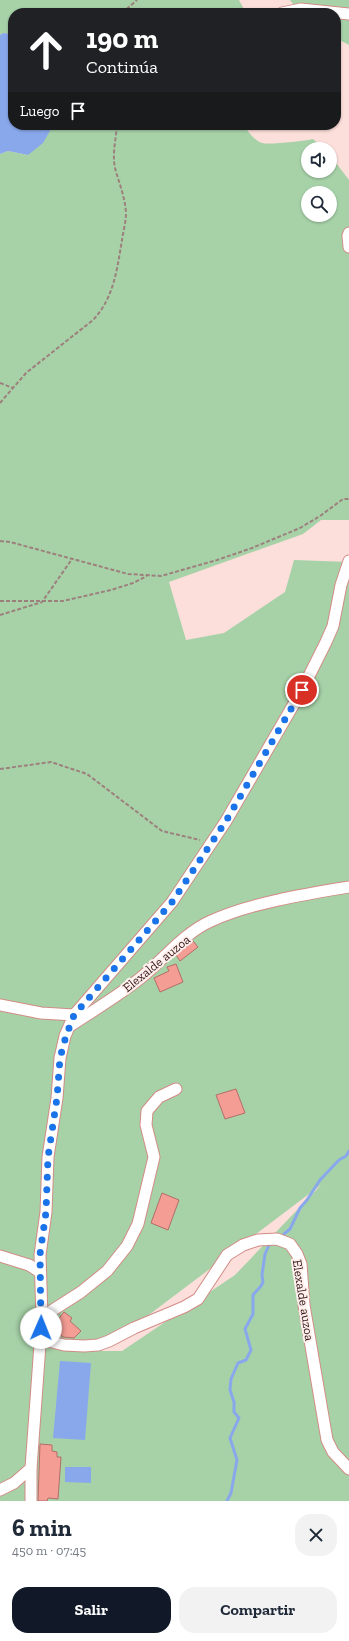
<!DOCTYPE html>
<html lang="es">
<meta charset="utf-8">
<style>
body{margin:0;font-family:"Zilla Slab",serif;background:#f2f2f3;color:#1f2937;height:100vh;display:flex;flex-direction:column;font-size:15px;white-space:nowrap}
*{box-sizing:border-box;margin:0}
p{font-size:13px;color:#747a83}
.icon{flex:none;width:22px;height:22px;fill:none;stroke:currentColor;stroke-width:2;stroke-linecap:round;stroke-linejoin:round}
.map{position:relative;height:1501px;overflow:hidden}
.details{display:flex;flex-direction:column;background:#fff;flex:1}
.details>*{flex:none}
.hud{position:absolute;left:8px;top:8px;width:333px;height:122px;border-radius:16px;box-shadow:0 1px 3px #0004;background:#202124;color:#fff;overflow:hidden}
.tools{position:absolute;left:301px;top:142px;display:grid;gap:8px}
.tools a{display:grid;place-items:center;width:36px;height:36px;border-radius:50%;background:#fff;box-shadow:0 1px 3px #0004;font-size:20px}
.pin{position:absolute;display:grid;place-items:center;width:34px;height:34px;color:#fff;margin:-17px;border:2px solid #fff;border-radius:50%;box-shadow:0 1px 4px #0007}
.me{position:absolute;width:44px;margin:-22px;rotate:1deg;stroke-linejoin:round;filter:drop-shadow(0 0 3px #0008)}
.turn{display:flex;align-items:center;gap:14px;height:84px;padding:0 12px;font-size:18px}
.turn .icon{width:52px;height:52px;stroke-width:2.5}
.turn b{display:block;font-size:28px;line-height:34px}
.then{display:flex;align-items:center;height:38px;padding:0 12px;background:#0003;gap:8px;font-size:15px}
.round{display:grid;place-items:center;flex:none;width:42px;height:42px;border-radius:16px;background:#f2f2f3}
.overview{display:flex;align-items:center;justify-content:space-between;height:68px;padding:0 12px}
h1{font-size:24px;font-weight:800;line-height:30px}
.cta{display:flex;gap:8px;margin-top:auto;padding:8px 12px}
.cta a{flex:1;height:46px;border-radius:16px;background:#111827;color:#fff;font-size:16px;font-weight:800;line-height:46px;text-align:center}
.cta a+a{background:#f2f2f3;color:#1f2937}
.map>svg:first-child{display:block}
.green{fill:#a7d2a8;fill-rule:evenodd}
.water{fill:#89a8ec}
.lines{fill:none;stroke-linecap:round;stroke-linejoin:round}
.stream{stroke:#89a8ec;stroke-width:3}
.building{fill:#f49d95;stroke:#b26e68}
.minor-casing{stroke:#d28c86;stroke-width:13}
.path{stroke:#9d807d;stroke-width:2;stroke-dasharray:4 2;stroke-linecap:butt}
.minor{stroke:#fff;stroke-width:11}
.route{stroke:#1a73e8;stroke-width:7;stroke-dasharray:0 12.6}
.labels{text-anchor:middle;stroke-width:4;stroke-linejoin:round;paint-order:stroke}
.street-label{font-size:13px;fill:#331816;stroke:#ffefed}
</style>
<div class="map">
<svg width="349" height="1501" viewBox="0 0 349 1501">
<rect width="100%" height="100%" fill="#fcdeda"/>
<g class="green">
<polygon points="0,0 239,0 246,13 13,13 13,34 3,33 0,35"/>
<polygon points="290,0 349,0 349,45 336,38 336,13 296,8"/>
<path d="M49,125H244C248,132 254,140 262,143C269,145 304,141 313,139L325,149H308V171H330V155L349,180V520H321L303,534L169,582L186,640L224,633L285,592L294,560L349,562V1501H0V154L8,151L28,155L51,129ZM308,193H330V215H308ZM321,1185L235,1275L122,1351H101Z"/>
</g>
<g class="water">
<polygon points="3,33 13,34 13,125 49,125 51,129 43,143 28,155 8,151 0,154 0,35"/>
<polygon points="60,1361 91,1363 85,1440 53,1438"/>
<polygon points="65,1467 91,1467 91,1483 65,1482"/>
</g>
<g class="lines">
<g class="stream">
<polyline points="284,1234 290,1229 300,1208 307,1200 320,1180 339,1160 346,1156 349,1151"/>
<polyline points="227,1501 231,1493 237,1460 230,1438 239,1418 234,1412 234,1402 230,1390 231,1379 238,1363 246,1360 251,1350 245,1329 253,1314 253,1295 261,1286 263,1282 262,1275 265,1254 270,1243"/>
</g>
</g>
<g class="building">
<polygon points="193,941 198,947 180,961 176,955"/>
<polygon points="176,964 183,982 160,992 154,978 169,971 167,967"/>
<polygon points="236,1089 245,1113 225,1119 216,1095"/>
<polygon points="162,1193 179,1200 168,1230 151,1223"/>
<polygon points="64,1312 72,1318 70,1321 81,1331 74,1338 63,1337 51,1328"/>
<polygon points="40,1444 52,1445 52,1451 57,1452 57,1457 61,1457 58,1499 48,1498 47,1501 38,1501"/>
</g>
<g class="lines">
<defs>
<g id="minor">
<polyline points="282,13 301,9 349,14"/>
<polyline points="349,233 348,236 349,247"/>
<polyline points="0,1005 41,1013 74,1015 65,1036 60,1058 57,1098 48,1157 46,1212 40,1255 42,1317 31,1468 31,1501"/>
<polyline points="74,1015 172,902 226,821 302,690 326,642 333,626 341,585 349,561"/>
<path d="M70,1026C94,1010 120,995 143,976C165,958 184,933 211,921C250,903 306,894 349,887"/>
<polyline points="0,1256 29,1265 40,1272"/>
<polyline points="42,1317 81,1292 107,1271 127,1246 138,1224 154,1157 146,1125 147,1111 159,1097 176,1089"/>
<polyline points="40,1339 64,1345 84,1346 98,1345 109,1341 134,1328 184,1307 198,1299 227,1255 243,1245 258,1240 277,1239 290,1244 297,1254 301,1264 304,1305 327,1440 333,1452 349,1469"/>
<polyline points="0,1490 14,1483 31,1468"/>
</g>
</defs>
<use href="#minor" class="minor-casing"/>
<g class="path">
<polyline points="122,13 137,0"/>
<polyline points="0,383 13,388"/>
<path d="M0,403L26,373L93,320C114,298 117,269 122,240C123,232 126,222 126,213C125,197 119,183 115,168C112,154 116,139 117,125"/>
<polyline points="0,541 10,542 128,574 161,576 217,560 252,548 300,528 320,516 343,499 349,499"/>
<polyline points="0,601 63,601 111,590 133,583 147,576"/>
<polyline points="0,615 42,602 72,559"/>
<polyline points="0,769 51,762 87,774 162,831 200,840"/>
</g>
<use href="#minor" class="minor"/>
</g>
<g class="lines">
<polyline class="route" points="41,1328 40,1254 46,1212 48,1157 57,1098 60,1058 66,1036 74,1015 172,902 226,821 302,690"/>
</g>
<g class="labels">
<g class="street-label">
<text transform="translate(156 963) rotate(-39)" y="5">Elexalde auzoa</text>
<text transform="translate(304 1300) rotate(81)" y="5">Elexalde auzoa</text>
</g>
</g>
</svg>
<div class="tools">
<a><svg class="icon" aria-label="sound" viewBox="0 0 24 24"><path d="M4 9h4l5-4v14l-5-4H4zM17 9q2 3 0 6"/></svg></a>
<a><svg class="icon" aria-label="search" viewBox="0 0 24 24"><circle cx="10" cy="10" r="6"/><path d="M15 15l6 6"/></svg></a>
</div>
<div class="pin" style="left:302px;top:690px;background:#d93025"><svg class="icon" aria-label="arrive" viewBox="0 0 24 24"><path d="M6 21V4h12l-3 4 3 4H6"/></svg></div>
<svg class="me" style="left:41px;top:1328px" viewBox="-20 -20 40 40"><circle r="19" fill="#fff"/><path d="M0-13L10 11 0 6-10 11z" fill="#1a73e8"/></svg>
<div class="hud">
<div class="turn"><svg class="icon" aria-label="ahead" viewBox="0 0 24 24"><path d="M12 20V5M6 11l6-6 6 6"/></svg><div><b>190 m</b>Continúa</div></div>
<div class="then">Luego<svg class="icon" aria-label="arrive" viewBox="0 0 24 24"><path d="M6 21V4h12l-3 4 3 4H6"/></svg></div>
</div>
</div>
<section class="details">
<div class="overview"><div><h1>6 min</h1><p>450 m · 07:45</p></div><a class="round"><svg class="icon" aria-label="close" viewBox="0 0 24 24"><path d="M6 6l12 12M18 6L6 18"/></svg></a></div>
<div class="cta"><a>Salir</a><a>Compartir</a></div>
</section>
